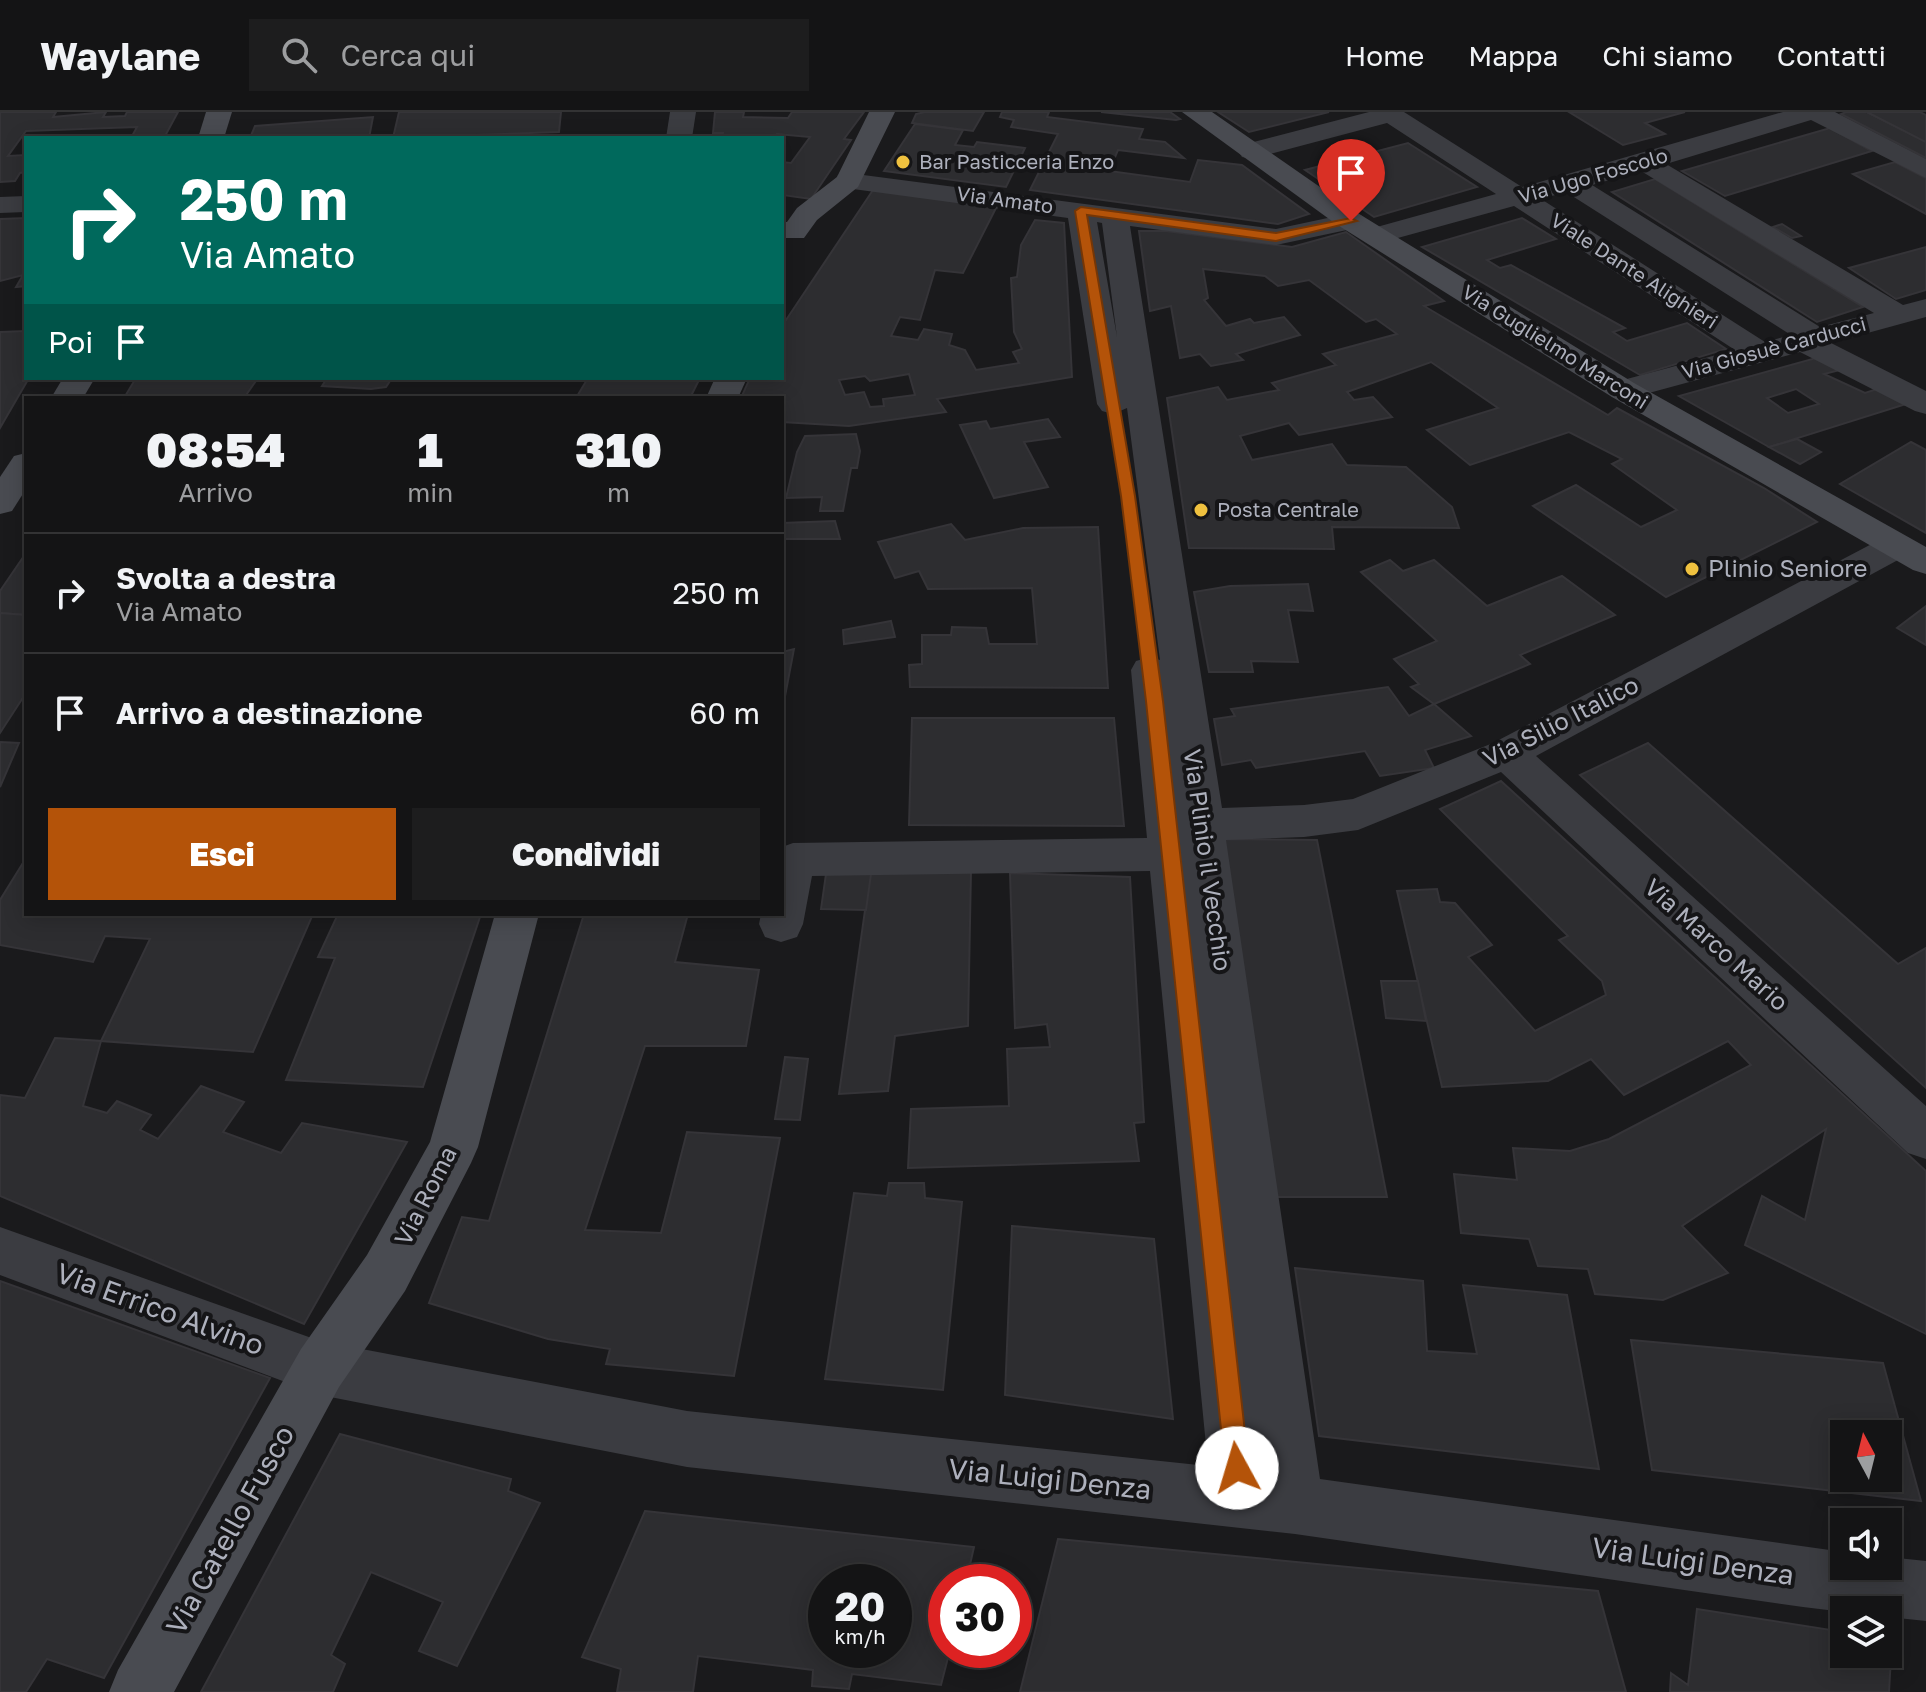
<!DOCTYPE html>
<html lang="it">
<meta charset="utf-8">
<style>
body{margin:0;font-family:"Golos Text",sans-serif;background:#1d1d1e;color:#f1f3f6;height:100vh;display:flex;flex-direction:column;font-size:30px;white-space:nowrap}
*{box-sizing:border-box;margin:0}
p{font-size:26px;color:#9d9ea0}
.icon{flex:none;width:44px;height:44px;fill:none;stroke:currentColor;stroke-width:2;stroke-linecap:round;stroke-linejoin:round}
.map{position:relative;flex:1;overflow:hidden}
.details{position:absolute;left:24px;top:284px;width:760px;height:520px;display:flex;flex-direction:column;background:#141415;border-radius:0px;box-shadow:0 4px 20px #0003,0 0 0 2px #333334}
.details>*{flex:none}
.banner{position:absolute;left:24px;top:24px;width:760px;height:244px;border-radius:0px;box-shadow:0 4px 20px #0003,0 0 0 2px #333334;background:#00695c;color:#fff;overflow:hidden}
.needle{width:52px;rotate:353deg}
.buttons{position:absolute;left:1830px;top:1308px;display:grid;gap:16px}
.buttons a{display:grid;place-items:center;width:72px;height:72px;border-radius:0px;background:#141415;box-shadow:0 4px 20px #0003,0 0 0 2px #333334;font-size:40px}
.speed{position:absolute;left:808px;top:1452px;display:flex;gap:16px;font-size:40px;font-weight:700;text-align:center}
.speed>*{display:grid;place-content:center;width:104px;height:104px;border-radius:50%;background:#141415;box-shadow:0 4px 20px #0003,0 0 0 2px #333334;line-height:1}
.speed small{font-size:20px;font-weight:400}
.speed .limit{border:12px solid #d22;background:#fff;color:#111}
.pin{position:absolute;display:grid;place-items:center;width:68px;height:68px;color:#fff;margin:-82px -34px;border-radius:50% 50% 50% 0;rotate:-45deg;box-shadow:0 0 8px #0007}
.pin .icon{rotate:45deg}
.me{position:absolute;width:88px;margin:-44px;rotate:354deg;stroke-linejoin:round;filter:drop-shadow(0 0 6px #0008)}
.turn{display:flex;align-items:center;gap:28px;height:168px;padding:0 24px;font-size:36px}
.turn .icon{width:104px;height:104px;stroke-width:2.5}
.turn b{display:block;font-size:56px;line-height:68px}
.then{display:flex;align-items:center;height:76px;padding:0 24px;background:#0003;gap:16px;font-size:30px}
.eta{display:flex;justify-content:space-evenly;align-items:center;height:136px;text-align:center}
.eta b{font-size:48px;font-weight:800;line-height:56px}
.button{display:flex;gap:16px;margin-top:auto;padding:16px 24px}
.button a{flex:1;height:92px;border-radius:0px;background:#b45309;color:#fff;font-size:32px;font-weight:800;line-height:92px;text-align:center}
.button a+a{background:#1d1d1e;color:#f1f3f6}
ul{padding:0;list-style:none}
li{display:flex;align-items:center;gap:24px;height:120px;padding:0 24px;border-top:2px solid #333334}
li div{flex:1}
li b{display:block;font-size:30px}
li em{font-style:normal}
header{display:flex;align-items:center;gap:48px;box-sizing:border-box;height:112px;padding:0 40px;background:#141415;border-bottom:2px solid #333334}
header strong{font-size:38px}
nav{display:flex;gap:44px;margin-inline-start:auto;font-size:28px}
.search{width:560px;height:72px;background:#1d1d1e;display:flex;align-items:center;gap:20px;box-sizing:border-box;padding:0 28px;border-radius:0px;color:#9d9ea0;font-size:30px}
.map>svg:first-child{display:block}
.building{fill:#2d2d30;stroke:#353438;stroke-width:2;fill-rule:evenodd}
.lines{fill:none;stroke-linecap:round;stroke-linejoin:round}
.street{fill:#3b3c41;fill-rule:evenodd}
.secondary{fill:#494b51;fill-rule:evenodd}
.route{fill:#b45309;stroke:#753606;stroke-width:2}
.poi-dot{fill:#efc13f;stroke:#151517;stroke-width:3}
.labels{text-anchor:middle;stroke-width:8;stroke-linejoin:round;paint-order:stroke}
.far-poi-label{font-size:20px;fill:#adb0bc;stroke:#151517;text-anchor:start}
.far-street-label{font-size:20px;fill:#adb0bc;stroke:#151517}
.poi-label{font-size:24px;fill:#adb0bc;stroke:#151517;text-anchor:start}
.street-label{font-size:24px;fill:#adb0bc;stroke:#151517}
.near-street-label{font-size:28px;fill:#adb0bc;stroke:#151517}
</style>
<header>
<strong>Waylane</strong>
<div class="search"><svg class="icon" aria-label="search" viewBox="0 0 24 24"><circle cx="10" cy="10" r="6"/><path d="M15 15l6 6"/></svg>Cerca qui</div>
<nav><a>Home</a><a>Mappa</a><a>Chi siamo</a><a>Contatti</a></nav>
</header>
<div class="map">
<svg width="1926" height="1580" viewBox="0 0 1926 1580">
<rect width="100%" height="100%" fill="#1a1a1c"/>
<g class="building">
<polygon points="0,0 56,0 53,5 106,0 103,5 125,4 127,0 178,0 164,26 131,26 137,15 26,19 8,44 26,43 26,60 20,61 15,69 0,70"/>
<polygon points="399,0 561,0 559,20 393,26"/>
<polygon points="715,0 744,0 743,5 788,6 792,0 864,0 844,27 851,28 811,87 782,83 782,50 791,51 810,25 777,22 772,26 722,26 723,21 713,21"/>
<polygon points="925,0 984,0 973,19 912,11 916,2"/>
<polygon points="1002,0 1049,0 1047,5 1143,17 1139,27 1165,30 1184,46 1118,38 1109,59 1190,70 1198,48 1242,53 1309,102 1278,112 1030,78 1058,22 1011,15 1014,8 1000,5"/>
<polygon points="1101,0 1170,0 1180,7 1176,8"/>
<polygon points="1218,0 1329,0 1249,20"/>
<polygon points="1569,0 1685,0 1645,11 1665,22 1623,33"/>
<polygon points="1846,0 1867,0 1926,30 1926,46 1841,2"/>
<polygon points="1867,0 1920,0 1926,3 1926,30"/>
<polygon points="373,5 369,26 250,26 255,14"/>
<polygon points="915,12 963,18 955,33 974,35 977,30 1025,36 1006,75 884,59"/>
<polygon points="1830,16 1872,39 1725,84 1682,59"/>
<polygon points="1408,31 1477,75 1374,105 1305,58"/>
<polygon points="1895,50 1926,66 1926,102 1853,62"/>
<polygon points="1655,67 1863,195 1817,210 1612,80"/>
<path d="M873,78L997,94L963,161L935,158L920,208L900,205L891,224L918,228L924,217L952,222L949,233L965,238L976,258L1019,251L1013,240L1022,237L1014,220L1011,166L1017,165L1021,133L1035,108L1064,111L1072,265L937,287L946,300L849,314L782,310V286H741L750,266H782V214ZM909,262L915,283L883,287L884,294L870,295L864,280L845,283L839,268L865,264L870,269Z"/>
<polygon points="26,106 26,174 16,175 23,163 0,169 0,107"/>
<polygon points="1522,106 1556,127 1487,148 1500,156 1511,153 1625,216 1613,220 1627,229 1687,211 1726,237 1640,263 1422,135"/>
<polygon points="1782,112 1801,124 1792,126 1773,115"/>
<polygon points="1139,119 1166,119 1292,135 1346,120 1444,189 1424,194 1608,303 1617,296 1764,376 1817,410 1666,485 1533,394 1576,373 1641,415 1677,398 1612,352 1622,347 1569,320 1470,353 1427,318 1498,296 1431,250 1347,280 1354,288 1373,285 1392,305 1299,323 1289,311 1240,324 1252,348 1332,332 1347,353 1406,355 1452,395 1459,416 1332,415 1334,437 1189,436 1167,286 1218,275 1227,288 1279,278 1272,271 1336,253 1323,242 1397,222 1376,207 1366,210 1309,168 1278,174 1265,164 1203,157 1208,186 1204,188 1226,214 1250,207 1254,211 1284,205 1300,223 1236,242 1243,248 1211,254 1200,242 1180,246 1171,194 1150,199"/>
<polygon points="1926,135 1926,178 1896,187 1849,156"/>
<polygon points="26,219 26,266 29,266 0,316 0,220"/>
<path d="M1816,246L1840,258L1824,262L1865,281L1877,277L1906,292L1769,335L1679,284ZM1796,277L1819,292L1788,301L1767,286Z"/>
<polygon points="136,266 258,266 244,286 124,286"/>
<polygon points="327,266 392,266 386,275 371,277 322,274"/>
<polygon points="588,266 700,266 690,286 576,286"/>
<polygon points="1048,307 1060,325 1024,330 1048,375 994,386 960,313 986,309 990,317"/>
<polygon points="856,322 860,339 857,356 851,356 843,399 820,399 822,385 786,386 797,340 805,324"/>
<polygon points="1797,327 1821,340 1800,352 1769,335"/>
<polygon points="1911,330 1926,338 1926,421 1840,372"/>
<polygon points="835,409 840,427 782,427 782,411"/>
<polygon points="951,412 965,428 1023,416 1098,415 1108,576 910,575 909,553 922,552 922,523 951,523 952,515 986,516 989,532 1037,532 1032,476 928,477 919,459 895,466 878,430"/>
<polygon points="26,441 26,503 0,501 0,479"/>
<polygon points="1390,448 1403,459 1434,448 1487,494 1562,464 1615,503 1520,543 1530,552 1434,592 1411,575 1419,572 1394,547 1437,529 1361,460"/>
<polygon points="1308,472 1313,499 1288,498 1298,550 1251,549 1253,560 1209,560 1194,480 1230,474"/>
<polygon points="1926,494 1926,533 1897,516"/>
<polygon points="0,501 26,503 26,581 0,621"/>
<polygon points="891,509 895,525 844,532 843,518"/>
<polygon points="794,537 782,600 782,540"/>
<polygon points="1388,575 1409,604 1434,592 1471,624 1425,638 1434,656 1380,664 1365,639 1256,656 1251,648 1222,653 1214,607 1235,604 1231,597"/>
<polygon points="912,606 1114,606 1124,714 909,713"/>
<polygon points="0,630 19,631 0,675"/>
<polygon points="1648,631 1898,852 1926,836 1926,976 1580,663"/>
<polygon points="1501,669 1926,1059 1926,1222 1745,1133 1762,1084 1805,1108 1826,1017 1682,1114 1728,1161 1663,1188 1595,1182 1588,1157 1538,1154 1529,1127 1461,1121 1454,1062 1517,1068 1513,1036 1570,1039 1609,1027 1751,953 1728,929 1624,983 1591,947 1548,969 1442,975 1397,779 1437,777 1440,790 1455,791 1492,833 1468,845 1535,919 1606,883 1602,869 1559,828 1568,824 1440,697"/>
<polygon points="1223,727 1317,728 1387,1085 1275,1085"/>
<polygon points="26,746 26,802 313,802 253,940 101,929 150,827 105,824 93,850 0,833 0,788"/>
<polygon points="871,756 971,758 968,914 895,924 888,979 839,982"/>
<polygon points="1010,761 1130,765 1144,1010 1134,1011 1139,1049 908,1056 911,997 1009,994 1007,937 1050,935 1047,912 1015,916"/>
<polygon points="826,762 871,762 866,798 821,797"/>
<polygon points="338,802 481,802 423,975 286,968 335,846 318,845"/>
<polygon points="584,802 688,802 675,850 759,858 746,934 645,934 585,1118 661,1121 687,1020 780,1026 734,1264 606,1252 610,1237 548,1227 429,1191 462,1105 489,1109"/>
<polygon points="1381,869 1418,869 1426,909 1386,906"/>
<polygon points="55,926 101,929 83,994 107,1001 117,989 151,1003 140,1018 158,1027 201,974 244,990 223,1020 281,1041 302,1011 407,1030 304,1212 0,1084 0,983 25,986"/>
<polygon points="785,945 808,947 800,1008 775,1007"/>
<polygon points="889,1071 924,1071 925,1086 962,1090 943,1278 825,1267 854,1081 887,1084"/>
<polygon points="1012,1114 1154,1127 1173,1307 1005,1283"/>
<polygon points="1295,1156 1423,1169 1427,1239 1477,1242 1463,1173 1567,1183 1599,1357 1319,1324"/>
<polygon points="0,1169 270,1266 104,1566 47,1547 26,1580 0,1580"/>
<path d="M1631,1228L1883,1251L1921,1389L1652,1358ZM1844,1322H1888V1366H1844Z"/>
<polygon points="340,1322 511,1367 508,1379 540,1391 457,1554 419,1539 443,1490 371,1460 331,1543 345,1552 333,1580 201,1580"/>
<path d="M645,1399L974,1435L966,1470H946V1538H950L941,1573L852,1562L849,1577L812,1574L813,1558L698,1544L693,1580H617L621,1557L582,1545ZM826,1470H894V1538H826Z"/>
<polygon points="1058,1427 1598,1479 1626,1580 1020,1580"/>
<polygon points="1697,1497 1844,1520 1844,1542 1888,1542 1888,1527 1892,1527 1889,1580 1670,1580 1671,1561 1688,1573"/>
</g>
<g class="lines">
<g class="street">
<polygon points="670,0 696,0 692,26 666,26"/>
<path d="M1369,0H1404L1522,75L1783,0H1835L1926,47V66L1811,8L1666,52L1903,193L1926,187V205L1831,231L1926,279V302L1915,299L1800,240L1623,288L1612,285L1607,278L1612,271L1735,238L1514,94L1376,132L1366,130L1362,124L1366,118L1496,82L1387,11L1251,47L1242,45L1238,39L1242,33ZM1641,59L1874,201L1820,215L1592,73ZM1566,80L1791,223L1765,230L1541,87Z"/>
<path d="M848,61L1276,117L1351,101L1361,103L1365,109L1361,115L1276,133L1130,114L1222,696L1304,693L1353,687L1493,631L1883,426L1896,423L1909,426L1914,434L1909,442L1536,644L1926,994V1047L1908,1041L1501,660L1358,718L1304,725L1226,728L1320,1367L1844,1440V1454H1888V1445L1926,1449V1509L1888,1505V1498L1844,1500L1803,1495L1295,1422L687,1355L320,1283L0,1163V1115L320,1229L687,1299L1208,1354L1150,759L812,764L803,812L797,825L781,830L765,825L759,812L761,802H782V735L793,731L1147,726L1131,558L1136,549L1150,545L1160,548L1127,296L1113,302L1102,299L1097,292L1068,106L838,75L835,69L838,63ZM1097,110L1102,111L1117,225Z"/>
<polygon points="26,84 26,100 0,101 0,85"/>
</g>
<g class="secondary">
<polygon points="206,0 232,0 224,26 198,26"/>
<polygon points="869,0 895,0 858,75 817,108 804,126 782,126 782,110 787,110 797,96 837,65"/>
<polygon points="1182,0 1212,0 1356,100 1634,271 1926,435 1926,462 1913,458 1612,285 1336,112"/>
<polygon points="63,266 95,266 83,286 51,286"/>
<polygon points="715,266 747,266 738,286 706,286"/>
<polygon points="26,341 26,377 12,399 0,402 0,365 14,344"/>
<polygon points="495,802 539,802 478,1035 471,1051 405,1179 339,1275 174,1580 109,1580 118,1558 301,1237 367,1143 430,1030"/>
</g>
</g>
<polygon class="route" points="1081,95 1276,121 1351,106 1357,109 1276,129 1087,103 1135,384 1163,589 1249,1356 1245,1364 1237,1368 1229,1364 1225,1356 1146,589 1121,384 1075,99"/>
<g class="poi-dot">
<circle cx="903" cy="50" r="8"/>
<circle cx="1201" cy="398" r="8"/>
<circle cx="1692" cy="457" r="8"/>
</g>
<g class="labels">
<g class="far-poi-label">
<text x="919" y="57">Bar Pasticceria Enzo</text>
<text x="1217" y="405">Posta Centrale</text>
</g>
<g class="far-street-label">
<text transform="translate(1593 64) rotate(-16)" y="7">Via Ugo Foscolo</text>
<text transform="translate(1005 88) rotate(8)" y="7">Via Amato</text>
<text transform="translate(1634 159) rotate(33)" y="7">Viale Dante Alighieri</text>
<text transform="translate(1555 235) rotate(32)" y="7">Via Guglielmo Marconi</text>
<text transform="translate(1774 236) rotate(-15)" y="7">Via Giosuè Carducci</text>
</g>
<g class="poi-label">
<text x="1708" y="465">Plinio Seniore</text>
</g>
<g class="street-label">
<text transform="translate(1561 610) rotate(-27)" y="8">Via Silio Italico</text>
<text transform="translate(1207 748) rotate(82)" y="8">Via Plinio il Vecchio</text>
<text transform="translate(1716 833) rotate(42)" y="8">Via Marco Mario</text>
<text transform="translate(426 1084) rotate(-63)" y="8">Via Roma</text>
</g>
<g class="near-street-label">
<text transform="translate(160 1197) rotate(20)" y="10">Via Errico Alvino</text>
<text transform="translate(1050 1367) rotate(6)" y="10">Via Luigi Denza</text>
<text transform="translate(230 1418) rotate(-61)" y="10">Via Catello Fusco</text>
<text transform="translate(1693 1449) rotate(8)" y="10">Via Luigi Denza</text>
</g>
</g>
</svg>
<div class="buttons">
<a><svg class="needle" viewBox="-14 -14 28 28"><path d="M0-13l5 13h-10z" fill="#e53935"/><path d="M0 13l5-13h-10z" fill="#9d9ea0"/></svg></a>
<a><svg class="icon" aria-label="sound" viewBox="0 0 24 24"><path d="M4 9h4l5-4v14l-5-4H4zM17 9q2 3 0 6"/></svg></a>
<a><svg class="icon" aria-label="layers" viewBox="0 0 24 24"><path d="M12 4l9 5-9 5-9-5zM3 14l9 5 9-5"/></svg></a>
</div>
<div class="speed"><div>20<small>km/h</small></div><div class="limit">30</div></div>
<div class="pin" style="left:1351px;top:109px;background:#d93025"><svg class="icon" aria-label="arrive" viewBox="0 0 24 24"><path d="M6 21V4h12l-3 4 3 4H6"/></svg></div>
<svg class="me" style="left:1237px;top:1356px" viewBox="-20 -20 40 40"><circle r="19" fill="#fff"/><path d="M0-13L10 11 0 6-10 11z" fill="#b45309"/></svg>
<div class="banner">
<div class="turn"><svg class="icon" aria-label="right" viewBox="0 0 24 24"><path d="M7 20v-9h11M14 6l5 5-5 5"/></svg><div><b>250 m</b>Via Amato</div></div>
<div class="then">Poi<svg class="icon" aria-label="arrive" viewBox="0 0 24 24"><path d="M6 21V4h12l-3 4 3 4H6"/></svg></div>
</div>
<section class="details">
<div class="eta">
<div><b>08:54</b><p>Arrivo</p></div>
<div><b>1</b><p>min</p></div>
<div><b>310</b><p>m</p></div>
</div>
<ul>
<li><svg class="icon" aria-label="right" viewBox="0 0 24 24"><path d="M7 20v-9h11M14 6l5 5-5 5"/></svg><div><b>Svolta a destra</b><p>Via Amato</p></div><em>250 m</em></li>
<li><svg class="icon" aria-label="arrive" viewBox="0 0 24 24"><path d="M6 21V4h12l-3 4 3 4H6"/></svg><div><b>Arrivo a destinazione</b></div><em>60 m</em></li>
</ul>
<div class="button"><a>Esci</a><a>Condividi</a></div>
</section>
</div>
